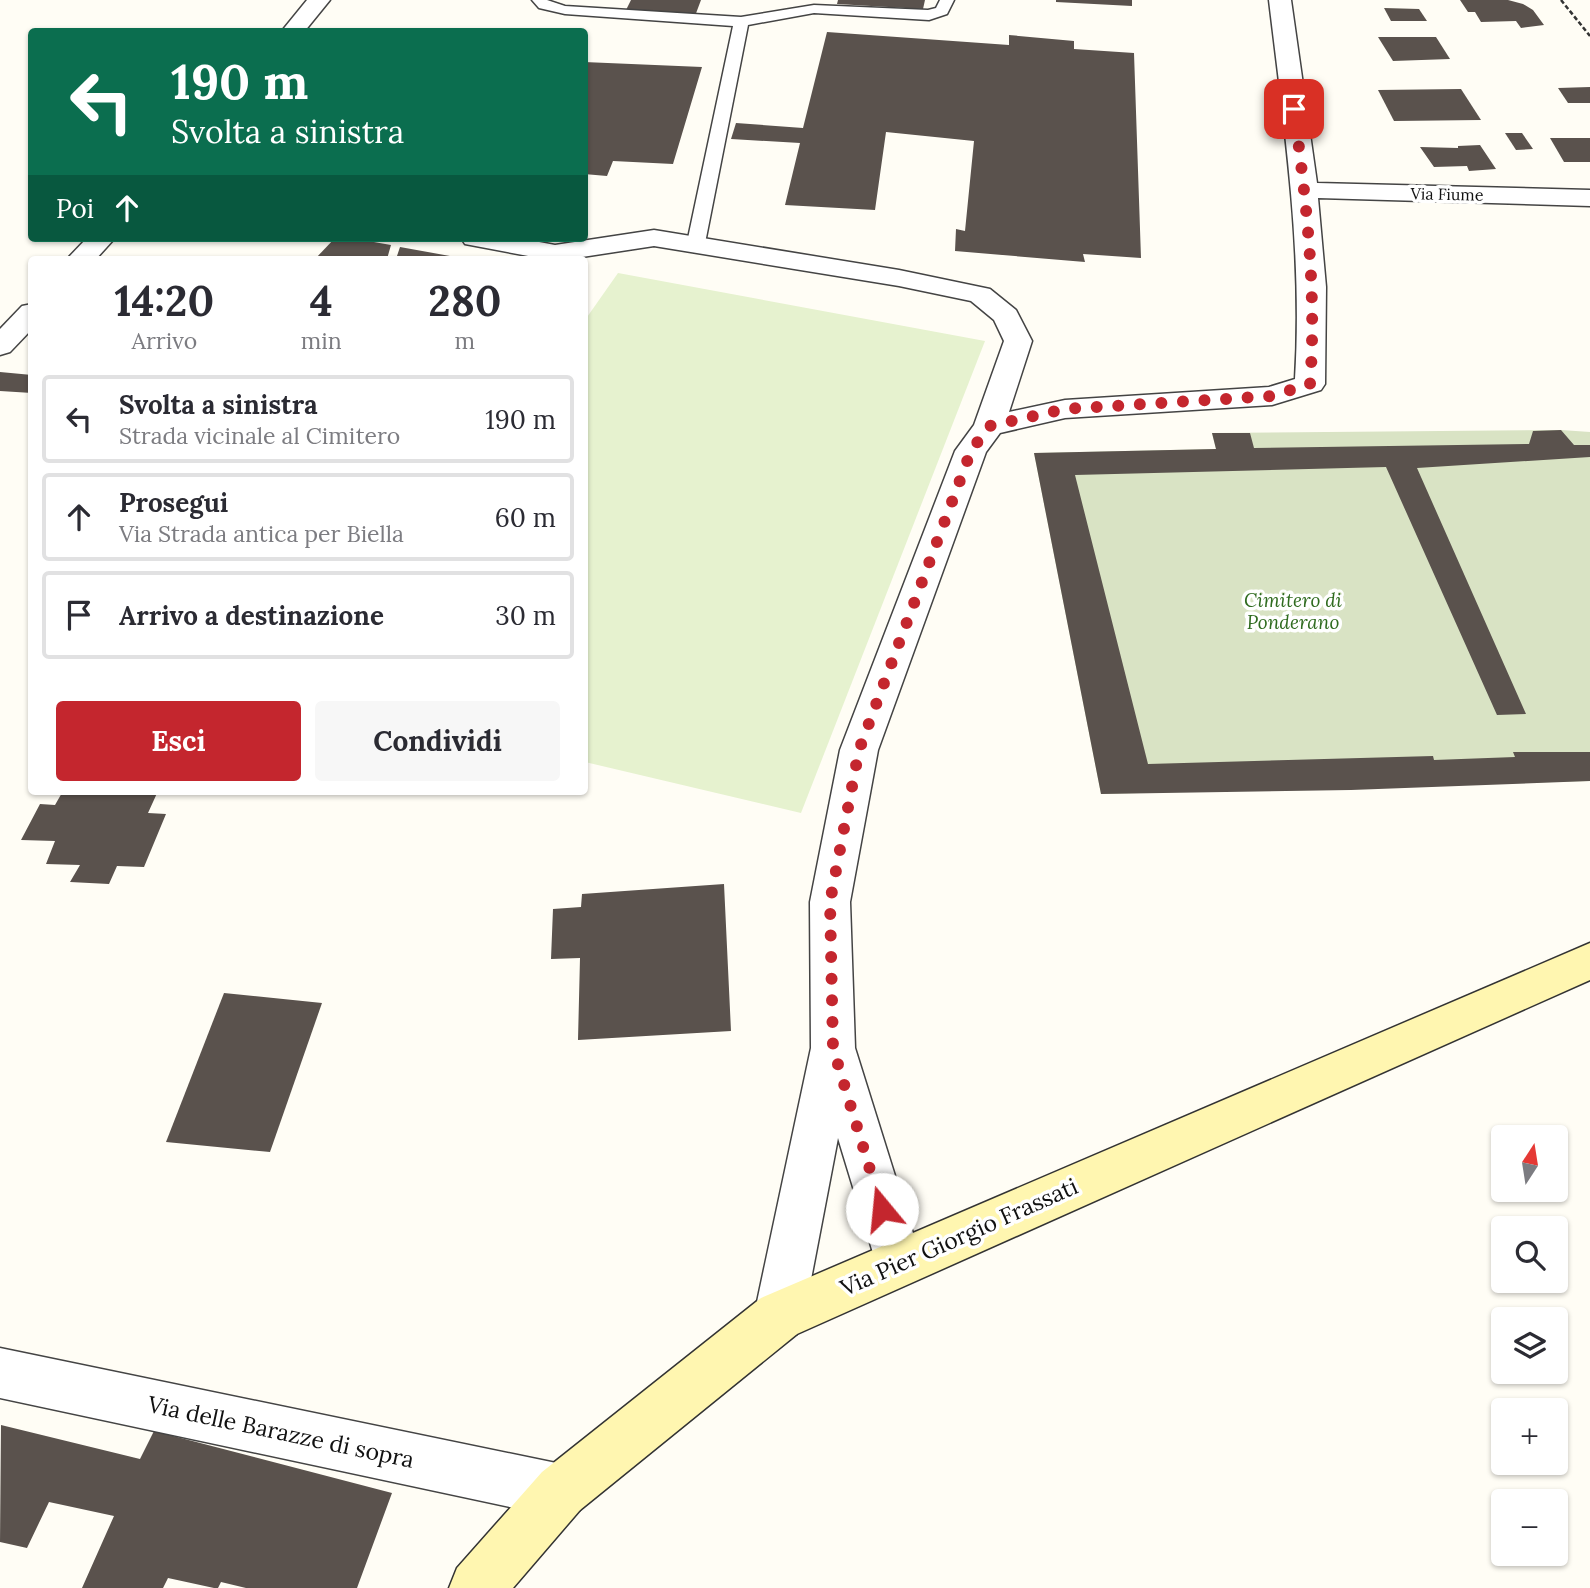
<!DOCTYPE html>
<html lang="it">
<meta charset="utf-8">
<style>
body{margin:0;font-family:Lora,serif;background:#f7f7f7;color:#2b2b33;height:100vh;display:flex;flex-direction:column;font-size:26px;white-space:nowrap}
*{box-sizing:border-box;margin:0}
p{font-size:23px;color:#7c7c81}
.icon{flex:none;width:38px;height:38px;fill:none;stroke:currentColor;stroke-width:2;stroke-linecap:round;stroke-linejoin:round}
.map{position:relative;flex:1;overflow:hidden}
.sheet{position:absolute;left:28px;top:256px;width:560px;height:539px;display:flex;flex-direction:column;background:#fff;border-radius:7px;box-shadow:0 2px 5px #0004}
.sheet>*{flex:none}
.banner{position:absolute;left:28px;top:28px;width:560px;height:214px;border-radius:7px;box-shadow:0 2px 5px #0004;background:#0b6e4f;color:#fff;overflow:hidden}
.needle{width:46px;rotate:12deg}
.tools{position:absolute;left:1491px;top:1125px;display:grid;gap:14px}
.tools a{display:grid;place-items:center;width:77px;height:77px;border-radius:7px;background:#fff;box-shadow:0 2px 5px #0004;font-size:35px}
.pin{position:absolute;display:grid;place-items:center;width:60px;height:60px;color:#fff;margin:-30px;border-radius:14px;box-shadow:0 4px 10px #0006}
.me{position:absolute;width:77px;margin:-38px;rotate:343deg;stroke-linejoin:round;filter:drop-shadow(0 0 5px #0008)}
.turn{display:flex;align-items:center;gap:24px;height:147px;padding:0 28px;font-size:32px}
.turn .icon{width:91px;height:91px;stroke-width:2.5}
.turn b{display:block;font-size:49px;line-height:60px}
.then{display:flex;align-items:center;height:66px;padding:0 28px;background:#0003;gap:14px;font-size:26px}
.eta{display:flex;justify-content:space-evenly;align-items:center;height:119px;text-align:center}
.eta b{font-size:42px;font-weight:700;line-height:49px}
.primary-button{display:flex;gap:14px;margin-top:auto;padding:14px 28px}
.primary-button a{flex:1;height:80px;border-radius:7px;background:#c4262e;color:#fff;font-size:28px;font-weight:700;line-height:80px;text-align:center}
.primary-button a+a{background:#f7f7f7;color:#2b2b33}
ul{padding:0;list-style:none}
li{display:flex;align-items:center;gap:21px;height:88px;margin:0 14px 10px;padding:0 14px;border:4px solid #e1e1e2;border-radius:7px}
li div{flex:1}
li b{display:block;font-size:26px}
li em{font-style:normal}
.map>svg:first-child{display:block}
.cemetery{fill:#d9e3c4}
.pitch{fill:#e6f2cf}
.building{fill:#5a524d}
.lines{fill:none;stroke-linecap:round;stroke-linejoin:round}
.lane-casing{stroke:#444;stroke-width:3}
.street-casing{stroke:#444;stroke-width:3}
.secondary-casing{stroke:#333;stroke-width:3}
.path{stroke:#333;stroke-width:2.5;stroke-dasharray:4.5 2.5;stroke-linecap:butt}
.lane{fill:#fff;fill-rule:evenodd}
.street{fill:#fff;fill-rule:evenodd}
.secondary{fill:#fff6b0;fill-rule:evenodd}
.route{stroke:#c4262e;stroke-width:12;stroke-dasharray:0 21.6}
.labels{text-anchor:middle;stroke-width:7;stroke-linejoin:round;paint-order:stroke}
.far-street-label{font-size:16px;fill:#111;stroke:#fff}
.park-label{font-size:19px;font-style:italic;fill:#2f6b1f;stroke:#fff}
.near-street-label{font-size:23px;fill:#111;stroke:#fff}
</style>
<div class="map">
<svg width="1590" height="1588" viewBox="0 0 1590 1588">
<rect width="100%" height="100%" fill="#fffdf5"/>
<polygon class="cemetery" points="1561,430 1590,432 1590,781 1101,794 1034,453 1216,449 1212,433"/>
<polygon class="pitch" points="618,273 985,341 801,813 585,762 585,320"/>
<g class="building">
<polygon points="631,0 701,0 695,16 625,12"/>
<polygon points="838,0 925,0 923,9 837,4"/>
<polygon points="1056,0 1132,0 1132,6 1056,2"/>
<polygon points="1460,0 1508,0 1523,4 1533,10 1544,25 1521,28 1516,21 1481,22 1475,12 1468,12"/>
<polygon points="1384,8 1419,9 1427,21 1391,21"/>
<polygon points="827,32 1009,45 1009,35 1074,41 1074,49 1134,53 1141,258 1083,254 1085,262 955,251 956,229 965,231 974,141 886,132 875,210 785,205 800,143 731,139 736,123 803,128"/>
<polygon points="1378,37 1436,37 1450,59 1393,61"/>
<polygon points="584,62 702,67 673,164 613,161 607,176 584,174"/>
<polygon points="1590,87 1590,103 1568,103 1558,88"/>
<polygon points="1461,89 1481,120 1394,121 1378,90"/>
<polygon points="1505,133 1522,133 1533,149 1516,150"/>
<polygon points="1550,138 1590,138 1590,162 1564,162"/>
<polygon points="1480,145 1496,169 1469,171 1467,166 1434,167 1420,147 1458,148 1458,146"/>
<polygon points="335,238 351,238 391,245 387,259 315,259"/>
<polygon points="400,247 461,258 461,259 396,259"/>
<polygon points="0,372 32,375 32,393 0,391"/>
<polygon points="1561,430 1574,445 1590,445 1590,457 1417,468 1526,714 1497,715 1386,467 1075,475 1148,764 1433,756 1434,760 1515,757 1513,752 1590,752 1590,781 1351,790 1101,794 1034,453 1216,449 1212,433 1250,433 1254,448 1529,444 1533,431"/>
<polygon points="63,791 158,791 148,813 166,814 144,867 117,866 109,884 70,882 80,865 46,864 55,841 21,840 40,804 55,805"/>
<polygon points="724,884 731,1031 578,1040 580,958 551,959 553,909 581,907 582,894"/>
<polygon points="224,993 322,1003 270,1152 166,1142"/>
<polygon points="1,1425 140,1459 154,1431 392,1493 357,1588 246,1588 221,1582 218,1588 214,1588 168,1578 163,1588 82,1588 114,1516 49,1502 27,1548 0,1542"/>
</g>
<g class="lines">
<defs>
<polygon id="lane" points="532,0 547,0 565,6 741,17 814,5 928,10 936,8 940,0 954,0 947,14 929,20 814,13 748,25 705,243 696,248 687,243 733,26 565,14 539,8"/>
<g id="street">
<polygon points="307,0 330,0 304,32 281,32"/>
<path d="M1269,0H1291L1317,183L1590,190V206L1318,198L1326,287L1325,384L1321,390L1272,405L1065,418L1000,433L986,452L878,750L850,902L855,1048L922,1262L915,1279L898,1286L881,1279L838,1138L804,1316L797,1334L779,1341L761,1334L754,1316L811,1048L810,902L840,750L955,451L974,425L1004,341L994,320L971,301L899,286L654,246L569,259H544L465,244L461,238H518L555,245L654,230L899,270L990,289L1016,310L1032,341L1009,412L1065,400L1269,387L1295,379C1303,251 1284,126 1269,0Z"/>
<polygon points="87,238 115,238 96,259 67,259"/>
<polygon points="32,304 32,329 10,352 0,355 0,329 22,306"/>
<polygon points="0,1348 561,1464 580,1472 588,1491 580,1510 561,1518 0,1398"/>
</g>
<polygon id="secondary" points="1590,943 1590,980 797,1334 580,1510 513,1588 449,1588 457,1568 542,1472 761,1298"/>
</defs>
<use href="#lane" class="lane-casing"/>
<use href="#street" class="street-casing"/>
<use href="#secondary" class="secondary-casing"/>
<polyline class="path" points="1561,0 1590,36"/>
<use href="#lane" class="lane"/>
<use href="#street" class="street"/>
<use href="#secondary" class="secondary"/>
</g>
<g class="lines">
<path class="route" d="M882,1209L833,1048L830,902L859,750L971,451L989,426L1065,409L1272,396L1310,384C1317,291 1306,200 1294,109"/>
</g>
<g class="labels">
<g class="far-street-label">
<text transform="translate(1447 194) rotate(1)" y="6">Via Fiume</text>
</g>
<g class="park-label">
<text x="1293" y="607">Cimitero di<tspan x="1293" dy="22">Ponderano</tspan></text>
</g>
<g class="near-street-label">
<text transform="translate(959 1237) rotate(-24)" y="8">Via Pier Giorgio Frassati</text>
<text transform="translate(281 1432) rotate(12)" y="8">Via delle Barazze di sopra</text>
</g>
</g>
</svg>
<div class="tools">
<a><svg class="needle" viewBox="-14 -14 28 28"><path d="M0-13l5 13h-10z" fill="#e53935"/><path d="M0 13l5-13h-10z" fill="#7c7c81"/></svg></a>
<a><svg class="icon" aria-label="search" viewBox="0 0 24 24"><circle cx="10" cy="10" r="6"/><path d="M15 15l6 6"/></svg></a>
<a><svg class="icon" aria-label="layers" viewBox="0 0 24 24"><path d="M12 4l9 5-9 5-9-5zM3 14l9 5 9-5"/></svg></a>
<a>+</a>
<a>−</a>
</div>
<div class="pin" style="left:1294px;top:109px;background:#d93025"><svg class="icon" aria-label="arrive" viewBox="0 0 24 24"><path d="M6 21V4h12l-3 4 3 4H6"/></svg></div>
<svg class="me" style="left:882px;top:1209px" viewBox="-20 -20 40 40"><circle r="19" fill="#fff"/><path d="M0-13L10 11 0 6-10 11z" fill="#c4262e"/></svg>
<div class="banner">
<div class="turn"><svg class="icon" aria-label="left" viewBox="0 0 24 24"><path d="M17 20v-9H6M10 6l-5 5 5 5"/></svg><div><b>190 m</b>Svolta a sinistra</div></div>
<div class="then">Poi<svg class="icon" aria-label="ahead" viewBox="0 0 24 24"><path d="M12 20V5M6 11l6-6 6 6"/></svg></div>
</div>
<section class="sheet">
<div class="eta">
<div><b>14:20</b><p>Arrivo</p></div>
<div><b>4</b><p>min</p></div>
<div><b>280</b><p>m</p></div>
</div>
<ul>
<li><svg class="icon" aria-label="left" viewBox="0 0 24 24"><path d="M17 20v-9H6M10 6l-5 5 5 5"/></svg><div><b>Svolta a sinistra</b><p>Strada vicinale al Cimitero</p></div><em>190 m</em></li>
<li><svg class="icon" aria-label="ahead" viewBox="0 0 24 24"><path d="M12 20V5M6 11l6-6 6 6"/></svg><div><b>Prosegui</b><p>Via Strada antica per Biella</p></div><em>60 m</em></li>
<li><svg class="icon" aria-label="arrive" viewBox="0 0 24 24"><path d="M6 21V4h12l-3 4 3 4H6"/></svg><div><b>Arrivo a destinazione</b></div><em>30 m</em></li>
</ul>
<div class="primary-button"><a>Esci</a><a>Condividi</a></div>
</section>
</div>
